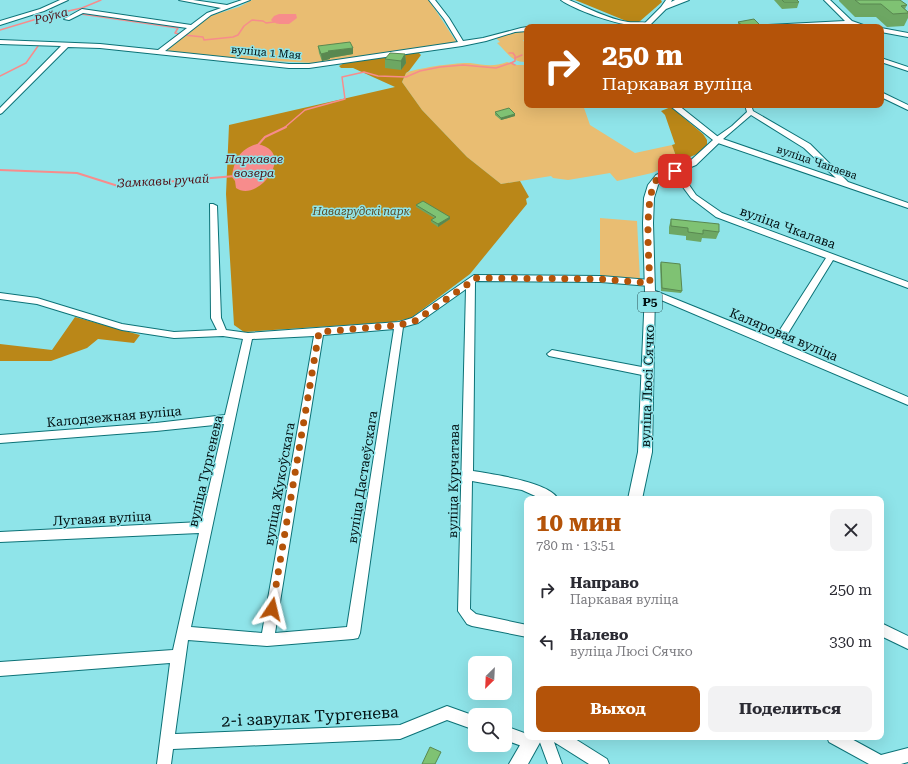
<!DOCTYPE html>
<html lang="ru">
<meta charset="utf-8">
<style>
body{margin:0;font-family:"Roboto Serif",serif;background:#f2f2f3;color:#2b2b33;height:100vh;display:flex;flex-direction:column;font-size:15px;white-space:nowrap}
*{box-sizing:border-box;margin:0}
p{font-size:13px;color:#7c7c81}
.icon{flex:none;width:22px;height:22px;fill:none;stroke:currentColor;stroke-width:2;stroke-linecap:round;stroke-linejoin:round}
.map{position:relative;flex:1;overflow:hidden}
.side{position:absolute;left:524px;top:496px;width:360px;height:244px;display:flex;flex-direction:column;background:#fff;border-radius:8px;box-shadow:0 4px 16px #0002}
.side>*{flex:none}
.hud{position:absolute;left:524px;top:24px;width:360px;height:84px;border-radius:8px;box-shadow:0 4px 16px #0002;background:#b45309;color:#fff;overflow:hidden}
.needle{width:26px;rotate:204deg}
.buttons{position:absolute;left:468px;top:656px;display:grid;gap:8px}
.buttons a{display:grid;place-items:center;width:44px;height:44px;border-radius:8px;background:#fff;box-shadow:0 4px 16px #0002;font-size:20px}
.pin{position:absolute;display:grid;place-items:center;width:34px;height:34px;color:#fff;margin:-17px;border-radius:8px;box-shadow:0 2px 6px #0006}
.me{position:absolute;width:44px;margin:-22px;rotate:10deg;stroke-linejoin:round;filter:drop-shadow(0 0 3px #0008)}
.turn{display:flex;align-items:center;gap:14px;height:84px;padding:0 12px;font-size:18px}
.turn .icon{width:52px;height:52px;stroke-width:2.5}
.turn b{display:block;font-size:28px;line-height:34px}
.round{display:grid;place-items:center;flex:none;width:42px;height:42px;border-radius:8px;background:#f2f2f3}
.head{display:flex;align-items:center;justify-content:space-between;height:68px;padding:0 12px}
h1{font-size:24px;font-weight:700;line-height:30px;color:#b45309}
.action{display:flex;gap:8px;margin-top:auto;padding:8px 12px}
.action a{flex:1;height:46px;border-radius:8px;background:#b45309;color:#fff;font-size:16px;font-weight:700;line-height:46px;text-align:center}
.action a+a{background:#f2f2f3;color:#2b2b33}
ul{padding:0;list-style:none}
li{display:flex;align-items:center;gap:12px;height:52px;padding:0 12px}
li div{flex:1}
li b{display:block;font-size:15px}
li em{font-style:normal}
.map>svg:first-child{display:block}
.green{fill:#e9bd72}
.forest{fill:#ba8718}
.water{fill:#f78c8c}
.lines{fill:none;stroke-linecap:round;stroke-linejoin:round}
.stream-far1{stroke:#f78c8c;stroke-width:1.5}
.stream{stroke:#f78c8c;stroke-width:2}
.minor-casing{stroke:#0c7277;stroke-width:2}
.major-casing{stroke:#0c7277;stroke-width:2}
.minor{fill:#fff;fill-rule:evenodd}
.major{fill:#fff;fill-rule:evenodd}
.wall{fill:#6da763}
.shaded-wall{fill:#598850}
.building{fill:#7fc273;stroke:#598850}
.route{stroke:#b45309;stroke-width:7;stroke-dasharray:0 12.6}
.labels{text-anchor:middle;stroke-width:3;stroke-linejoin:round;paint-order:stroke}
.far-street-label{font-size:11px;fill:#000f11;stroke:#8fe4e9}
.far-park-label{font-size:11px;font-style:italic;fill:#5d471f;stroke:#8fe4e9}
.far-water-label{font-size:12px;font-style:italic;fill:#500e14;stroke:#8fe4e9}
.shield{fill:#8fe4e9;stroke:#2b4f52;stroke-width:1}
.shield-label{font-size:12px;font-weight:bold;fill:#000f11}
.street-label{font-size:13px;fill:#000f11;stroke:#8fe4e9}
.near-street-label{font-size:16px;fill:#000f11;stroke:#8fe4e9}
</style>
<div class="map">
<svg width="908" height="764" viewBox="0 0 908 764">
<rect width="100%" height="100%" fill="#8fe4e9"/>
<g class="green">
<polygon points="252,0 429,0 457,43 313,63 235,59 165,51 210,16 239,7"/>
<path d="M527,30V36L523,41L527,42V62C512,63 508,53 497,43L500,42L496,38L514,31Z"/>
<path d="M507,62L517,65H527V105H583L590,125L635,153L672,145L678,162L652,173L617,181L610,173L568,180L553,178L551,176L501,184L467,157L422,110L402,82L406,73C415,68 460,62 470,63C484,65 494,67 507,62Z"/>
<polygon points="600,218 637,221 640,280 600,276"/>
</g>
<g class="forest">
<polygon points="575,0 661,0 662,2 639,22 631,23"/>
<polygon points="418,52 421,55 409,71 406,73 402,82 422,110 467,157 501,184 520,181 529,197 526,199 527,204 470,274 411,318 392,322 244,332 234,325 226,194 229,125 395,87 353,68 341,68 339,66 346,62"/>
<polygon points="671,107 703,134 707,140 707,145 702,152 678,162 672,145 675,144 665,115 661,111"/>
<polygon points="75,317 140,335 134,343 98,339 87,348 51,361 0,361 0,344 52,350"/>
</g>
<g class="water">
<path d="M279,14H296L297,18L289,24C283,24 275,25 271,20L274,16Z"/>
<path d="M257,144C298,151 258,204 236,188L235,181L232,177C234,160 240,149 257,144Z"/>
</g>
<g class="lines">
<g class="stream-far1">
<polyline points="81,14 178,28 175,33 179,34"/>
<polyline points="0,30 50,15 82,8 101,0"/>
<polyline points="184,35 203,37 204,40 233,37 238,35 244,26 252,20 263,21 266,23 274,22"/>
<polyline points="509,53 513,53 515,56 515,61 511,63"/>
<polyline points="515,58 522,55"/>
<polyline points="0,76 26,63 38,46"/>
<polyline points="284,128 305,110 345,99 342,77 364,72 378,76 406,77 420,71 440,67 463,65 496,68 511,63 515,65"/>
</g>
<g class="stream">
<polyline points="257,146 265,137 286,127"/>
<polyline points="0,170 77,173 118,186 235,176"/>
</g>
<defs>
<g id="minor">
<polygon points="60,0 68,0 44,11 0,25 0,21 40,9"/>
<polygon points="179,0 193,0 227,5 242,0 250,0 211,15 165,51 289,64 309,64 458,42 444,19 429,0 435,0 449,18 463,41 483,38 521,28 527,27 527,31 515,32 486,41 462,46 309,68 289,68 100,48 68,47 2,113 0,114 0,108 61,46 0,44 0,40 100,44 158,50 187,28 83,13 69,20 64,19 82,9 191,25 207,13 221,8"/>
<path d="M561,0H569C588,8 608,19 628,22C635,23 645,21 650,24C636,33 574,10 561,0Z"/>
<path d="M824,0H830L852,21L869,27C861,27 854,24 847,24C820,24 793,27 765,27L768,25L845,21Z"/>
<polygon points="881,28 908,33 908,37 881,32"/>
<polygon points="881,58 908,67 908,71 881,62"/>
<polygon points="881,92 908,105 908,110 881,97"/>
<path d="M745,105H751L753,111L810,144L848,182L908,203V208L715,142V138L732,126L747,112ZM751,115L804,148L836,178L723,139Z"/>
<polygon points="672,169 678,169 696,195 722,213 908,282 908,288 833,260 782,343 908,397 908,405 647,294 646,292 647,290 653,290 774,339 826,258 716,217 691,198 671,171"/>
<path d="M210,204H213L217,206L221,318L226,330L248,333L399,322L412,318L474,275L601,276L650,280L654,283L650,286L601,282L476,281L475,282L473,471C491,474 550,482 558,499H542L522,490L472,481L470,609L476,614L527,625V637L472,626L467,624L458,611L466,289L418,323L403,327L360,633L358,638L353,639L267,646L188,640L175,734L400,725L447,706L475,716V730L447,720L400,739L173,749L171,764H157L170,663L0,676V662L173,650L199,533L0,542V532L201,522L224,424L156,431L0,443V435L156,423L225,415L243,339L223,336L174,338L122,330L37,304L0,299V293L37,298L122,324L174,332L217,330L211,318ZM394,329L347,627L275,633L323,335ZM314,336L262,633L191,627L252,339Z"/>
<polygon points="552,350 647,368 650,369 652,372 650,375 647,376 549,356 547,354"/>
<polygon points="881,623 908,636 908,649 881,636"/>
<polygon points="505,726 527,734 527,737 535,737 537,742 535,747 530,749 505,740"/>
<polygon points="538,737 572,737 607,759 609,764 589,764 554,742 562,764 548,764"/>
<polygon points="827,737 848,737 881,755 908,748 908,762 901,764 869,764 829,742"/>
</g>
<g id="major">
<polygon points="666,0 672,0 671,2 675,0 689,0 666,9 648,27 641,27 661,7"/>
<polygon points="669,105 678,105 722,140 696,165 662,179 658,185 654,198 653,223 655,292 652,452 642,499 628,499 638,452 645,292 643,223 644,198 648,185 656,175 690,161 713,140"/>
<polygon points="527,733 527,737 543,737 528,764 509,764"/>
</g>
</defs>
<use href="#minor" class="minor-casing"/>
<use href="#major" class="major-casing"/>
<use href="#minor" class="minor"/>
<use href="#major" class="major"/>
</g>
<g class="wall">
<polygon points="774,0 797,0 799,2 797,8 782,9"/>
<polygon points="839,0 900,0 907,5 905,9 908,12 908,18 904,26 887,27 876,17 855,17 839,1"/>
<polygon points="738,22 762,27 741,27 738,24"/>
<polygon points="318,46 353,54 330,58 330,59 322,61 319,53"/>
<polygon points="405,54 406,63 401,70 385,68 385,59"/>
<polygon points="495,112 515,114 515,116 501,120 495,115"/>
<polygon points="416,205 450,217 450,219 438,227 431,222 431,220 434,218 416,207"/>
<polygon points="671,219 719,232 716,239 702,238 701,242 686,240 686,236 669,234 669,227"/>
<polygon points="661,262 682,291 681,293 661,291 660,265"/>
</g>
<g class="shaded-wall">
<polygon points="353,48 353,54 330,58 330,59 322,61 321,54 328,51"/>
<polygon points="405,54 406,63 401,70 401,61"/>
<polygon points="515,114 515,116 501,120 501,118"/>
<polygon points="450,217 450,219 438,227 438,224"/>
</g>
<g class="building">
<polygon points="782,0 797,0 799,2 784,2"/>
<polygon points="855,0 900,0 907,5 901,6 908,12 908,13 893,14 881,4 860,4"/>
<polygon points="754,19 762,27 744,27 738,22"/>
<polygon points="350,42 353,48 328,51 329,52 321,54 318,46"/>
<polygon points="390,53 405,54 401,61 385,59"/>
<polygon points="509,108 515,114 501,118 495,112"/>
<polygon points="423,201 450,217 438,224 431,220 436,217 416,205"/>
<polygon points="671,219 719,224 719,232 703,230 703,234 688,232 688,228 671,226"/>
<polygon points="661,262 680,264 682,291 662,288"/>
<polygon points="430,747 441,752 435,764 422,764"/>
</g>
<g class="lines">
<path class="route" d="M272,609L319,332L399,325L415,321L471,282L474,278L601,279L650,283C649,260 643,194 658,178C662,174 670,173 675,171"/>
</g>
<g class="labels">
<g class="far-street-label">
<text transform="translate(266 52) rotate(5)" y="4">вуліца 1 Мая</text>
<text transform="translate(817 162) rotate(19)" y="4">вуліца Чапаева</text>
</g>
<g class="far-park-label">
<text x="361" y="215">Навагрудскі парк</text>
</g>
<g class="far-water-label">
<text transform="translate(51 16) rotate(-15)" y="4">Роўка</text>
<text x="254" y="163">Паркавае<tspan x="254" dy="14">возера</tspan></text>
<text transform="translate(163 181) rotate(-3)" y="4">Замкавы ручай</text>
</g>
<rect class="shield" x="638" y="292" width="24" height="20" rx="3"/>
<g class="shield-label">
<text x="650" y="306">Р5</text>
</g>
<g class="street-label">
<text transform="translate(788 227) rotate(20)" y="5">вуліца Чкалава</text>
<text transform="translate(784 334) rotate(23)" y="5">Каляровая вуліца</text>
<text transform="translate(647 386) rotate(-88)" y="5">вуліца Люсі Сячко</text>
<text transform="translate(114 416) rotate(-5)" y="5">Калодзежная вуліца</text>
<text transform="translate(205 471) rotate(-77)" y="5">вуліца Тургенева</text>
<text transform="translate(362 477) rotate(-81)" y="5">вуліца Дастаеўскага</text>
<text transform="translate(453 481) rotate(-89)" y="5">вуліца Курчатава</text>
<text transform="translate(279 484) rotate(-80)" y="5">вуліца Жукоўскага</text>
<text transform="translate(102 518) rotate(-3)" y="5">Лугавая вуліца</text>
</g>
<g class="near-street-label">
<text transform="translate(310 716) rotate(-3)" y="6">2-і завулак Тургенева</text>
</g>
</g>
</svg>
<div class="buttons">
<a><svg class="needle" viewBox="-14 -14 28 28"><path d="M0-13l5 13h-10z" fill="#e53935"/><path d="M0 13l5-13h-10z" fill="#7c7c81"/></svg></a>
<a><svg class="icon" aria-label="search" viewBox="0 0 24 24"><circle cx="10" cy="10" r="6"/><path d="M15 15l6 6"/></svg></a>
</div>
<div class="pin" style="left:675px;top:171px;background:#d93025"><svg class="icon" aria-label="arrive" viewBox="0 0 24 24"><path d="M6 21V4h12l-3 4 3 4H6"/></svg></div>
<svg class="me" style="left:272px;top:609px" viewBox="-20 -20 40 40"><path d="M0-17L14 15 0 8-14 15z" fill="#b45309" stroke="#fff" stroke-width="4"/></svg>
<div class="hud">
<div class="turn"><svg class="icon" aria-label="right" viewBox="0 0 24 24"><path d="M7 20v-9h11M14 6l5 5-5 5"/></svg><div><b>250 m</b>Паркавая вуліца</div></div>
</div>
<section class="side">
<div class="head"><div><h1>10 мин</h1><p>780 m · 13:51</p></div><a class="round"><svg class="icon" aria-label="close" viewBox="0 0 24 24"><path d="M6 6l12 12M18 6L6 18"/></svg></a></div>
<ul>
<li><svg class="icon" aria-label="right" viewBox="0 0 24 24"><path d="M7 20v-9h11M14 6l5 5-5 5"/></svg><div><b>Направо</b><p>Паркавая вуліца</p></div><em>250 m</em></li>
<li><svg class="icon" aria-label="left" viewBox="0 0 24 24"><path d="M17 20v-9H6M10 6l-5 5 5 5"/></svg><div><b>Налево</b><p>вуліца Люсі Сячко</p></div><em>330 m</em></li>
</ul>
<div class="action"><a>Выход</a><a>Поделиться</a></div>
</section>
</div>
